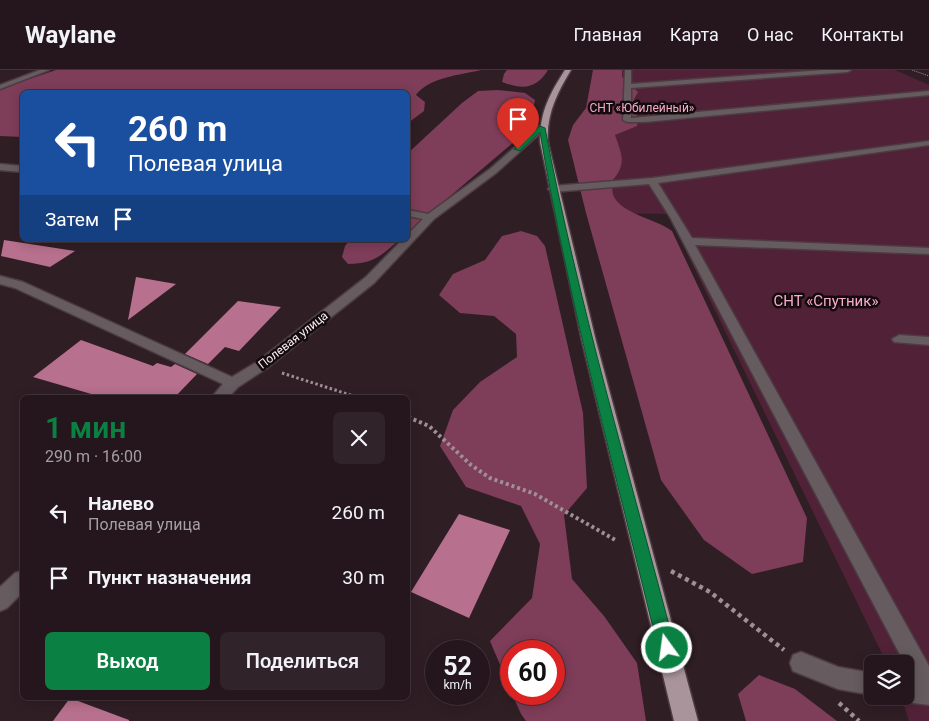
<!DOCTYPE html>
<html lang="ru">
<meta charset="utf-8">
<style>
body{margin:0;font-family:Roboto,sans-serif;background:#302329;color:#f1f3f6;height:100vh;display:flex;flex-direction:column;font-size:19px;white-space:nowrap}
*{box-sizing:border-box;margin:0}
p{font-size:16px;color:#a39fa3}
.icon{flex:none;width:28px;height:28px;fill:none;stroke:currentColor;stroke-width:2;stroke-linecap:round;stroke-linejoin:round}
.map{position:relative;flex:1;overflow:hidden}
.sheet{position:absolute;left:20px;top:325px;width:390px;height:305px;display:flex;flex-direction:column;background:#24161c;border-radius:8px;box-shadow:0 2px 12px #0003,0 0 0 1px #41353b}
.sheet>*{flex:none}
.guide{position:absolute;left:20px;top:20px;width:390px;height:152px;border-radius:8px;box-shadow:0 2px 12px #0003,0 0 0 1px #41353b;background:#1a4fa0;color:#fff;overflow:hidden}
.fabs{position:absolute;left:864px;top:585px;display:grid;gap:10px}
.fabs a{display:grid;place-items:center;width:50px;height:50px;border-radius:8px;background:#24161c;box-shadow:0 2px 12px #0003,0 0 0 1px #41353b;font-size:25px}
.speed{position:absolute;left:425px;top:570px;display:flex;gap:10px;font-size:25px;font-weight:700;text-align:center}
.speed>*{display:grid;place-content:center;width:65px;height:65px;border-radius:50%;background:#24161c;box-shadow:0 2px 12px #0003,0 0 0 1px #41353b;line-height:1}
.speed small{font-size:12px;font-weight:400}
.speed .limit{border:8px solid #d22;background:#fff;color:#111}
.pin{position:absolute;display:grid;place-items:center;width:42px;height:42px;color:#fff;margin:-51px -21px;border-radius:50% 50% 50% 0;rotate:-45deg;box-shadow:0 0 5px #0007}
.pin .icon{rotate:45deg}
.me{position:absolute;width:55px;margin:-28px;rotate:346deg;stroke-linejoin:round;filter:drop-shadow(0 0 4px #0008)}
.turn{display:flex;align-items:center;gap:18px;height:105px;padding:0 25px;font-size:22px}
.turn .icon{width:65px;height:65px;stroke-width:2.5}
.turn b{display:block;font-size:35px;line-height:42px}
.then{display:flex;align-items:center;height:48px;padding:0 25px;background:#0003;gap:10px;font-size:19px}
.round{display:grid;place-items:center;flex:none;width:52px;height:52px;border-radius:8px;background:#302329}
.overview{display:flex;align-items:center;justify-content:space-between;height:85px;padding:0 25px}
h1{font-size:30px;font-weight:600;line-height:38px;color:#0b8043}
.action{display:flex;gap:10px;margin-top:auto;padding:10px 25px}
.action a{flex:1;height:58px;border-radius:8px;background:#0b8043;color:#fff;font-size:20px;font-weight:600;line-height:58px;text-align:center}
.action a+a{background:#302329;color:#f1f3f6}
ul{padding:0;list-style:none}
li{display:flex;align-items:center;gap:15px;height:65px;padding:0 25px}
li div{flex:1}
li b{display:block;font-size:19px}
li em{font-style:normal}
header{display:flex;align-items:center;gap:30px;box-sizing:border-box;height:70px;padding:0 25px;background:#24161c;border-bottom:1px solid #41353b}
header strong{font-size:24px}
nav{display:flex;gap:28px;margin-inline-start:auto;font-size:18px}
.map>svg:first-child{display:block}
.green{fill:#512237}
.forest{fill:#7e3d59}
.building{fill:#b7708d}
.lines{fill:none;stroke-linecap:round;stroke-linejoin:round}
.lane-casing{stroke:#4d3b42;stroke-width:3}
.street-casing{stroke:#4d3b42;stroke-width:3}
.primary-casing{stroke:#4d3b42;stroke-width:3}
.path-far3{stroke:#9f9095;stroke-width:1;stroke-dasharray:1 1;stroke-linecap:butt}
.path-far2{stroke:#9f9095;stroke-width:3;stroke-dasharray:2.5 2.5;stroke-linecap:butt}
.path-far1{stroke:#9f9095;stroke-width:4;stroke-dasharray:3 3;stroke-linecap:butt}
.path{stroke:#9f9095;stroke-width:4.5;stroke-dasharray:4 4;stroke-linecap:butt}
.lane{fill:#665c60;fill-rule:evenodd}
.street{fill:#665c60;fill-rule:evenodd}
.primary{fill:#a9949b;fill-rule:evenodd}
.route{fill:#0b8043;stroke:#07532c}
.labels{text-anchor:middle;stroke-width:5;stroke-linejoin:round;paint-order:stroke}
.far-park-label{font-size:12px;fill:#fbabca;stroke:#130b0e}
.far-street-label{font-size:12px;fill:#fdeff4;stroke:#130b0e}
.park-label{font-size:15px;fill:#fbabca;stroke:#130b0e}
</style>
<header>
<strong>Waylane</strong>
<nav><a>Главная</a><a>Карта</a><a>О нас</a><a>Контакты</a></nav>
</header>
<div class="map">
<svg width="929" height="651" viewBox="0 0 929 651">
<rect width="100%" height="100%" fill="#301e25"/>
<polygon class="green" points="607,0 895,0 929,15 929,651 909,651 901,626 905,626 905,594 887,594 668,144 612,143"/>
<g class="forest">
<path d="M56,0H481C461,5 429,7 416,25L425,32L424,41L408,53V22H22V67L0,66V19Z"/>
<path d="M507,0H548C536,19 523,20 502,12L504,4Z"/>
<path d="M593,0H622V7L638,22L632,33L638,48L637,56L615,65C622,85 627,94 612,111C612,115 612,123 614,127C623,144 656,149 672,161L807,448L803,492L752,504L704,470L661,410L586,143L568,70L573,55L586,38Z"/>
<polygon points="498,20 525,23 535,30 529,59 408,162 408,83 462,33 478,21"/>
<polygon points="521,161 537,166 545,176 583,343 587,418 564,445 572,509 604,546 637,593 646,651 526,651 521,644 512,624 554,624 554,581 511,581 511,621 490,571 532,528 540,474 521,436 466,417 440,376 453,340 480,312 517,287 516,264 494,246 460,243 439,225 453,204 485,190 502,166"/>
<path d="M350,170H399C381,186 373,194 348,194L342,187L345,176Z"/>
<polygon points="759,605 795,619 837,651 746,651 738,624"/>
</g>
<g class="building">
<polygon points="4,170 75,181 50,197 1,186"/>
<polygon points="136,207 176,214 128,250"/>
<polygon points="238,231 281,237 239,281 225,277 208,294 185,284"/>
<polygon points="81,270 153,296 157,293 171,297 175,294 197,304 174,328 105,328 33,307"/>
<polygon points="459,444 510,460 469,548 411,522"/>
<polygon points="70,628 129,650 129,651 53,651"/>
</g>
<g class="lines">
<defs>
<g id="lane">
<polygon points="40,0 49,0 0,19 0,15"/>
<polygon points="625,0 631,0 631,14 823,0 851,0 848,2 631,18 631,48 929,21 929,25 645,52 627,52 623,50"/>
<polygon points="929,71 929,75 658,113 692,168 929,178 929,184 695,175 929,596 929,635 905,632 897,628 896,626 905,626 905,608 911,609 905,594 670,147 649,114 553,122 548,119 553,116 652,108"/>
<polygon points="899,265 929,267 929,275 894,272 892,269"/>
<polygon points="801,582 838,597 872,603 872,625 838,619 793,601 790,593 793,585"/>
</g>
<g id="street">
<polygon points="539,56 546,58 496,103 434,149 374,213 267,298 238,317 228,328 211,328 223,314 15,218 0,214 0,206 23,212 232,307 257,292 366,207 402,170 408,170 408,164 423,149 408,146 408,140 428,144 490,99"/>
<polygon points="0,94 22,96 22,102 0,100"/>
<polygon points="22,501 22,523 7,538 0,541 0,517 15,503"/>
</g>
<path id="primary" d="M565,0H571C557,23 546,45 548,72L596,271L698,651H674L582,271L540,72C539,44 550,23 565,0Z"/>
</defs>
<use href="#lane" class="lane-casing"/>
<use href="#street" class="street-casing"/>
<use href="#primary" class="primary-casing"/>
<polyline class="path-far3" points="912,0 929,6"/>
<polyline class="path-far2" points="282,303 360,328"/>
<polyline class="path-far1" points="408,347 429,356 471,395 490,408 535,424 617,471"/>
<g class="path">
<polyline points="671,501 710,522 784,580"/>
<polyline points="839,633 859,651"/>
</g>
<use href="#lane" class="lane"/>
<use href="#street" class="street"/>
<use href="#primary" class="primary"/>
</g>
<path class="route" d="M540,56L545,58C578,233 630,405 675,578L673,584L667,586L661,584L658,578C617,408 569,235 540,62L520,81L514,79Z"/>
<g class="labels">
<g class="far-park-label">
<text x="642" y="42">СНТ «Юбилейный»</text>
</g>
<g class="far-street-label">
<text transform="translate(293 270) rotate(-38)" y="4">Полевая улица</text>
</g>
<g class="park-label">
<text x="826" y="236">СНТ «Спутник»</text>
</g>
</g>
</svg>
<div class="fabs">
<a><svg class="icon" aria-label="layers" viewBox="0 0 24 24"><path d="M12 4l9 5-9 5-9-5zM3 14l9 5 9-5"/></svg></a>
</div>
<div class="speed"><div>52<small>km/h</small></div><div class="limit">60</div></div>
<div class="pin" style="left:518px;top:79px;background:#d93025"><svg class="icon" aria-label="arrive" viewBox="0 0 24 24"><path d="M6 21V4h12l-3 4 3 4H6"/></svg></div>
<svg class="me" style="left:667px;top:578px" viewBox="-20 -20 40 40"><circle r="17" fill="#0b8043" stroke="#fff" stroke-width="3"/><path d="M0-11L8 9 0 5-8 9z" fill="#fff"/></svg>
<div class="guide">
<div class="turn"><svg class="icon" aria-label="left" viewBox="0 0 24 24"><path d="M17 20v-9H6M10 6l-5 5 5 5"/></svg><div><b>260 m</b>Полевая улица</div></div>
<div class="then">Затем<svg class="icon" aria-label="arrive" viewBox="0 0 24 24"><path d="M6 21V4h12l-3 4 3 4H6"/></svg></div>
</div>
<section class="sheet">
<div class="overview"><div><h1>1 мин</h1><p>290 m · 16:00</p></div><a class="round"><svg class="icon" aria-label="close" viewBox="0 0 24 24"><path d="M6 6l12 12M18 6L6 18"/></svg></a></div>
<ul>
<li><svg class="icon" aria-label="left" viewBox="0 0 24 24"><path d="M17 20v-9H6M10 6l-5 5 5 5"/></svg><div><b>Налево</b><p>Полевая улица</p></div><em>260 m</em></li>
<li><svg class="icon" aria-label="arrive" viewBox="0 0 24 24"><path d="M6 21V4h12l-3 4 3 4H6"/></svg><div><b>Пункт назначения</b></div><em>30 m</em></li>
</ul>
<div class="action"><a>Выход</a><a>Поделиться</a></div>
</section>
</div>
